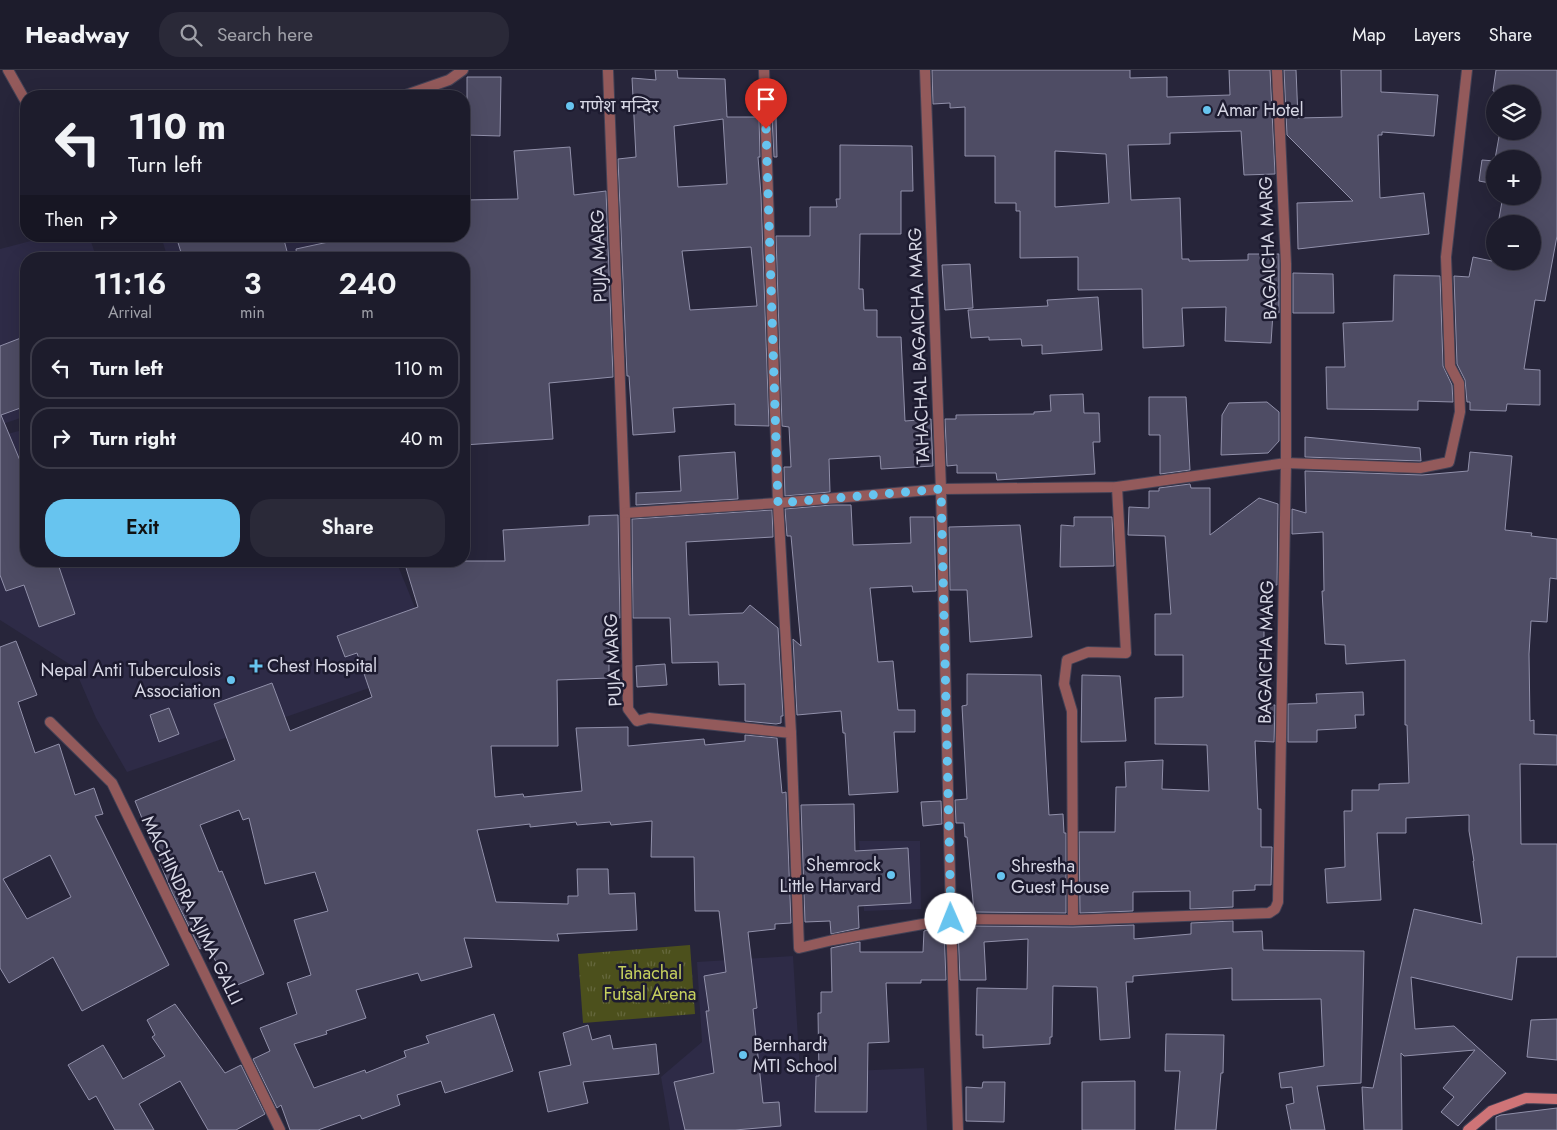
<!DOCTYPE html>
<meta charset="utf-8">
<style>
body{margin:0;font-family:Jost,"Noto Sans Devanagari",sans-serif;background:#2a2938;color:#f1f3f6;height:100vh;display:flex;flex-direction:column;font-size:19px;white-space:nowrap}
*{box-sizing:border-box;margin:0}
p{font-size:16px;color:#a0a1a9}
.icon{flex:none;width:28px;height:28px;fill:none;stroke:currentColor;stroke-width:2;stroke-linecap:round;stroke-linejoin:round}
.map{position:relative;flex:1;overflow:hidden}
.details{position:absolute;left:20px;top:182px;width:450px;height:315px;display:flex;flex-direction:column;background:#1d1c2c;border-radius:20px;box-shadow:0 5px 20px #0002,0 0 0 1px #3b3a48}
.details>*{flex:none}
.top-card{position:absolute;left:20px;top:20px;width:450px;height:152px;border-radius:20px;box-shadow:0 5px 20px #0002,0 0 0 1px #3b3a48;background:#1d1c2c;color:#f1f3f6;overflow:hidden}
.buttons{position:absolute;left:1486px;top:15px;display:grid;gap:10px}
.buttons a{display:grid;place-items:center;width:55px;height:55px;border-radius:50%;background:#1d1c2c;box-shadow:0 5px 20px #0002,0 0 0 1px #3b3a48;font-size:25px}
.pin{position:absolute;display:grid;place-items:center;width:42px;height:42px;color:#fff;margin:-51px -21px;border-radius:50% 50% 50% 0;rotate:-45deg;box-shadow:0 0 5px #0007}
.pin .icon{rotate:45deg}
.me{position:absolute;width:55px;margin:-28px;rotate:359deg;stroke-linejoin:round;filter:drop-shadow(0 0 4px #0008)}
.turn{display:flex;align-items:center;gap:18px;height:105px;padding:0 25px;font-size:22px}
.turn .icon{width:65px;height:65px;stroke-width:2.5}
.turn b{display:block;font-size:35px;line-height:42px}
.then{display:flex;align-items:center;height:48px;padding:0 25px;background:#0003;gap:10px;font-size:19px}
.eta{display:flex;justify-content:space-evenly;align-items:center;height:85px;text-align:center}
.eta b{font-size:30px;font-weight:600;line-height:35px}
.cta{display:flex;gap:10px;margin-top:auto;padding:10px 25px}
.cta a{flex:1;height:58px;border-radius:20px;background:#67c4ef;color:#111;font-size:20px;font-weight:600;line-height:58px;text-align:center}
.cta a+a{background:#2a2938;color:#f1f3f6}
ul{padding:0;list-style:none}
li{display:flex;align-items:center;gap:15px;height:62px;margin:0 10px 8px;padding:0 15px;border:2px solid #3b3a48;border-radius:20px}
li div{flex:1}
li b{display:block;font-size:19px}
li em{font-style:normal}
header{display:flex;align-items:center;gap:30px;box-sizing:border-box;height:70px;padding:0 25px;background:#1d1c2c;border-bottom:1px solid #3b3a48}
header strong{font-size:24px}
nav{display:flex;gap:28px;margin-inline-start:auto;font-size:18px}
.search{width:350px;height:45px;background:#2a2938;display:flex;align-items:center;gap:12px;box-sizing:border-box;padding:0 18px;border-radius:20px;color:#a0a1a9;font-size:19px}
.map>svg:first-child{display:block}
.built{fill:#2e2b47}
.park{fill:url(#park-tufts)}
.building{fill:#4e4c64;stroke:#9190aa;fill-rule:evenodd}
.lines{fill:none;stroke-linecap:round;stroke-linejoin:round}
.street-casing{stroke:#434155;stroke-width:12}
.secondary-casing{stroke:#434155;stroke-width:12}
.street{stroke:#935a5b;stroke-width:10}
.secondary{stroke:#cf7477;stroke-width:10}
.route{stroke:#67c4ef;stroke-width:9;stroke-dasharray:0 16.2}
.poi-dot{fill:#67c4ef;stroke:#1d1b30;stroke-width:2}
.labels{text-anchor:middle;stroke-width:5;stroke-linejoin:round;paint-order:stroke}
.poi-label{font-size:18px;fill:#d6d6e4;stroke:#1d1b30;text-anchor:start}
.street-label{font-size:18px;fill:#d6d6e4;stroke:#1d1b30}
.park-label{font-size:18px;fill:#c6d05e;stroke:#1d1b30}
</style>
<header>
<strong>Headway</strong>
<div class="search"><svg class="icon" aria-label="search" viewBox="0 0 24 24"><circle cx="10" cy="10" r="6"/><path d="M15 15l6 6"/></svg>Search here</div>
<nav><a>Map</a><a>Layers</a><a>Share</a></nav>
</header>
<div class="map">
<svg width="1557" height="1060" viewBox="0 0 1557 1060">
<defs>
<pattern id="park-tufts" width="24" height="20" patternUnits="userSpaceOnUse" patternTransform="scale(1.25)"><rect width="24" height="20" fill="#4c501c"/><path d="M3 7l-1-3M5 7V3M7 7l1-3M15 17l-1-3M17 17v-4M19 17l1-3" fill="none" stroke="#65683d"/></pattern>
</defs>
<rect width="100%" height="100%" fill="#27253a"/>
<g class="built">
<polygon points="50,166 89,166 97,189 26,189 26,346 0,355 0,179"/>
<polygon points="161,166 417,166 424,189 168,189"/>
<polygon points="26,359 26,491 396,491 438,594 127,702 96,648 74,597 0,550 0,366"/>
<polygon points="859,771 920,771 921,839 864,841"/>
<polygon points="793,886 800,1003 924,998 927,1060 670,1060 661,1007 702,972 697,892"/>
</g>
<polygon class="park" points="690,875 695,944 583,953 578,884"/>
<g class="building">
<path d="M655,0H677L678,8L725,9L727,47H759L760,87H758L761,125L769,356L735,355V334L673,338L675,362L633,365L629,306H627L618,89L636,87L632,8L656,10ZM723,49L727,114L678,117L674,56ZM751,177L757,236L690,240L682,181Z"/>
<path d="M932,0H1130V8L1167,7V27L1230,25L1229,0H1270L1275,104L1244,105L1241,61L1170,63V74L1128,75L1131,130L1180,128L1182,189H1189V191L1248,190V184H1279V243H1273L1271,273L1225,271L1226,237L1182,238L1184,276L1143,278L1142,219L1078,220V187L1020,188V141H1016V133H995V86H965V37L950,38V33L933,34ZM1055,81L1106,84L1109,133L1055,137Z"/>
<polygon points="1284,0 1296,0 1298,48 1342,47 1341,0 1381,0 1381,22 1438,25 1434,66 1382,62 1382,65 1378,65 1380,128 1424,123 1429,164 1298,179 1297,133 1353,131 1287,65"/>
<polygon points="1496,0 1557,0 1557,166 1545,231 1535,230 1524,299 1540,300 1540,335 1507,334 1506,341 1470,340 1470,332 1467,332 1465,310 1457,294 1454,206 1469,207 1473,187 1492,191 1495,173 1495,191 1532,191 1532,154 1498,154 1503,126 1532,126 1532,89 1495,89 1500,61 1532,61 1532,24 1506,24 1493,21"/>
<polygon points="467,7 501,7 500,66 467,65"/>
<polygon points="772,47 776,47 777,87 774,87"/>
<polygon points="840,75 912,76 913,121 901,121 901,164 860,164 859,219 863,219 864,240 877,240 877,267 901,267 905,351 931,349 933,396 881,399 880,386 829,389 830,422 785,426 784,397 791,397 789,357 782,356 776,166 810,166 810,137 837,137 836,129 840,129"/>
<polygon points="570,77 574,125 606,121 613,307 549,313 553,369 464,375 464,189 297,189 296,179 356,166 464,166 464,130 518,129 514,81"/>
<polygon points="1482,90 1495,91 1495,114 1479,111"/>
<polygon points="176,166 283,166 289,189 183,189"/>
<polygon points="970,194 973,238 945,240 942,195"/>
<polygon points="1293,203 1333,204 1334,243 1293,243"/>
<polygon points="1394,205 1440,206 1443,296 1452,315 1453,332 1418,331 1418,340 1327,339 1326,297 1345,297 1343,253 1393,251"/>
<polygon points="1098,227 1102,280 1042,284 1042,275 1022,276 1021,269 989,270 989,267 971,268 968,240 1048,236 1047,230"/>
<polygon points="26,266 26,336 1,345 26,405 26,491 57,491 75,544 39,557 24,515 6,521 0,505 0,276"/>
<polygon points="1083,324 1084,343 1099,343 1100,372 1093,372 1095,404 997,410 996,403 957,403 957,395 947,396 945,349 956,349 956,345 1034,344 1034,342 1051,341 1050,325"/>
<polygon points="1149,327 1186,327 1190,400 1160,404 1160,365 1149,365"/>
<polygon points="1267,332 1279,342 1279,371 1268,383 1221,385 1222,345 1229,333"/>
<polygon points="1305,367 1420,378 1421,391 1305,387"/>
<polygon points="735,382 738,429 636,435 636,423 681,421 679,386"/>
<polygon points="1470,382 1512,386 1505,460 1532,463 1531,466 1557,469 1557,509 1550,508 1547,552 1531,551 1529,584 1530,651 1534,650 1534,664 1557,665 1557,695 1520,694 1521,774 1557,774 1557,887 1517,887 1512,930 1411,907 1415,959 1454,956 1506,1003 1458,1056 1441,1042 1454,1027 1443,1018 1475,980 1404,986 1401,983 1402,1060 1364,1060 1362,1017 1373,1018 1414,839 1482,854 1473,791 1474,791 1469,761 1469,745 1406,748 1406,763 1377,763 1381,830 1327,833 1325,799 1345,797 1344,741 1352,741 1352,720 1379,720 1379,714 1409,713 1407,655 1405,655 1405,590 1346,594 1345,575 1325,574 1322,521 1324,521 1323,462 1292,464 1292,439 1306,443 1305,401 1422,405 1468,401"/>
<polygon points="1190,414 1191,418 1210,418 1210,465 1259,428 1278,434 1277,515 1268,515 1268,529 1264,529 1264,607 1265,607 1267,635 1275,635 1274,672 1255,671 1258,739 1261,739 1261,777 1272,777 1271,815 1255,815 1255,820 1233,821 1233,837 1190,839 1190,821 1133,822 1133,841 1080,843 1079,762 1115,762 1116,717 1126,717 1125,692 1163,690 1162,719 1209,721 1207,675 1155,674 1155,628 1183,627 1183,585 1155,585 1155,544 1171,544 1165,466 1128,465 1129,437 1149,438 1149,421 1159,421 1159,418"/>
<polygon points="831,435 851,435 853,475 911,473 910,447 934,447 936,521 913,522 912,516 870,518 878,592 893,591 898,640 915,640 915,662 894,662 898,722 849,725 845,663 843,663 841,641 797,645 793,569 801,576 791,466 787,466 785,439"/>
<polygon points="772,440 773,467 686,472 689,545 743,543 750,535 778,558 783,646 781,646 781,653 776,654 745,651 745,614 719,615 718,592 672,593 670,548 633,548 632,449"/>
<polygon points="618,445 620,548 609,548 609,608 557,610 558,676 491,676 495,727 523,724 524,727 582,721 576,658 628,657 628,676 704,669 705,675 745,671 745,665 777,668 782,723 786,722 791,853 775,854 775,859 748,862 757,938 753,939 763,1033 779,1032 781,1056 735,1060 685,1060 674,1012 714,1003 706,941 709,941 704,906 726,902 719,841 695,841 694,787 651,787 652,751 611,755 610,752 577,755 576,752 530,757 530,754 477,760 496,832 568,834 568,826 578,826 577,799 608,799 609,824 635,823 637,860 557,864 559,871 464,868 472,897 421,911 418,903 356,920 366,948 326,961 327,964 294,974 314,1018 365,1000 366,1003 406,987 404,981 429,973 426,966 494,944 513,1001 445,1023 441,1011 397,1025 400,1035 362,1049 360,1045 318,1060 290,1060 281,1035 277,1038 253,989 270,981 260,958 297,944 287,913 311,905 294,850 328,841 315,802 265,814 249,748 243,750 239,740 200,755 219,802 222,801 264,904 230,918 207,875 200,879 172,822 135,731 235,690 214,634 272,613 290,661 372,627 357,583 345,587 337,566 418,537 404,491 505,491 503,460 589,455 589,446"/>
<polygon points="1074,447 1112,447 1114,496 1060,497 1061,455 1074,456"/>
<polygon points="1020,455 1032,567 970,572 967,520 950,520 949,457"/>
<path d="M16,571L37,625L18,632L35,683L59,674L75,725L94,718L103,744L95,746L169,895L82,941L53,887L9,913L0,898V577ZM50,785L71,827L27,849L3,809Z"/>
<polygon points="665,594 667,615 637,617 636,596"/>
<polygon points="967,604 1041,605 1049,745 1063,744 1064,763 1066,763 1066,843 974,842 967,767 965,767 964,753 956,753 955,730 967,729 962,636 967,635"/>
<polygon points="1082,605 1120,606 1126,671 1081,672"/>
<polygon points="1363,622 1364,645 1355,645 1356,658 1317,660 1317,672 1288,672 1288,634 1317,633 1316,624"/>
<polygon points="169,638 179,664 159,672 150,645"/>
<polygon points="941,731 942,754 923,756 921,732"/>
<polygon points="854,734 855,781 908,778 911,833 858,836 859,858 831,864 830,851 805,852 801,735"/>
<polygon points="1233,851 1233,862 1262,861 1263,880 1364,881 1361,1013 1317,1016 1325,1060 1291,1060 1286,1035 1294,1033 1292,1017 1281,1018 1279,1003 1324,996 1321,929 1232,930 1232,898 1133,906 1133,912 1126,912 1130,968 1100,970 1097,917 1053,916 1052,967 1050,967 1050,974 983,978 983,965 976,965 977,918 1027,919 1028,869 984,872 986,910 960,910 958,859 975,859 975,856 1073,857 1134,855 1134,869 1191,864 1191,853"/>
<polygon points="932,859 944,859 946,910 921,910 921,913 886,913 889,972 868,973 867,1042 815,1042 816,1006 819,1006 818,943 821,943 821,922 832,922 831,878 860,872 860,882 923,882 924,861"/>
<polygon points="175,934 225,1003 241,995 265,1044 236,1060 208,1060 180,1011 139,1034 154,1060 115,1060 96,1026 89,1030 68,995 103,975 123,1009 165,986 152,967 155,965 147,950"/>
<polygon points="1557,949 1557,990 1527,987 1531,950"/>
<polygon points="588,955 592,970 610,965 613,979 656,974 659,1004 583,1012 588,1033 548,1042 539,1002 571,995 563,963"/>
<polygon points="1166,964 1224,965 1223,1003 1221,1003 1216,1060 1175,1060 1180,1001 1165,1001"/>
<polygon points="1135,1011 1135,1060 1082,1060 1082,1012"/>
<polygon points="983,1012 1005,1012 1004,1052 966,1051 966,1017 982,1018"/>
<polygon points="1557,1038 1557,1060 1496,1060 1496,1047 1501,1045"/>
</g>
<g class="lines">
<defs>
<g id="street">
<polyline points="8,0 26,32"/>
<polyline points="608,0 625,443 628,639 637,651 649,648 791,663 799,878 833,870 951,849 1073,850 1269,843 1275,839 1278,832 1286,393 1286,194 1277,0"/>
<polyline points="764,0 778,433 791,663"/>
<polyline points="925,0 941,419 951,849 958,1060"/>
<polyline points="403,26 449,10 463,0"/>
<polyline points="625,443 778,433 941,419 1117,417 1286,393 1420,398 1449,392 1460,342 1459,313 1450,296 1446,187 1467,0"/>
<polyline points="50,652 112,713 280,1060"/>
<polyline points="1073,850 1072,641 1064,614 1067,590 1088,582 1126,583 1117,417"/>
</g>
<polyline id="secondary" points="1468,1060 1491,1041 1526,1028 1557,1029"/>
</defs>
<use href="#street" class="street-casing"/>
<use href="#secondary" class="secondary-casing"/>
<use href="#street" class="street"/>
<use href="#secondary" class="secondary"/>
</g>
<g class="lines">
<polyline class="route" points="766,59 778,433 941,419 951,849"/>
</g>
<g class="poi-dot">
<circle cx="570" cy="36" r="5"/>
<circle cx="1207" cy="40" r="5"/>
<path d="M253.5 588.5h5v5h5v5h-5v5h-5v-5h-5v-5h5z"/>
<circle cx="231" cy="610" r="5"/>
<circle cx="891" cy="805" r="5"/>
<circle cx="1001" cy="806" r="5"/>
<circle cx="743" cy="985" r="5"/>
</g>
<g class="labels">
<g class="poi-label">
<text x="580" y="42">गणेश मन्दिर</text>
<text x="1217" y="46">Amar Hotel</text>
<text x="267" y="602">Chest Hospital</text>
<text x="221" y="606" text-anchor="end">Nepal Anti Tuberculosis<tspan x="221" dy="21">Association</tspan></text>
<text x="881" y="801" text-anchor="end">Shemrock<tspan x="881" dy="21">Little Harvard</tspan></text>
<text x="1011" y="802">Shrestha<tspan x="1011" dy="21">Guest House</tspan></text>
<text x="753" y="981">Bernhardt<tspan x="753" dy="21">MTI School</tspan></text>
</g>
<g class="street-label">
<text transform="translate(1268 178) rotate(-92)" y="6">BAGAICHA MARG</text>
<text transform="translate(599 186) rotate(-92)" y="6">PUJA MARG</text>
<text transform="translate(919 276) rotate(-92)" y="6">TAHACHAL BAGAICHA MARG</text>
<text transform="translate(1266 582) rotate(-89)" y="6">BAGAICHA MARG</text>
<text transform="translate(613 590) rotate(-93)" y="6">PUJA MARG</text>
<text transform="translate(192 840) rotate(64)" y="6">MACHINDRA AJIMA GALLI</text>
</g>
<g class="park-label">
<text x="650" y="909">Tahachal<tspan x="650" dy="21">Futsal Arena</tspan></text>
</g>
</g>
</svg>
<div class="buttons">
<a><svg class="icon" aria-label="layers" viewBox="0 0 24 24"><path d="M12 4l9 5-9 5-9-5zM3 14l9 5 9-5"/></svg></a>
<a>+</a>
<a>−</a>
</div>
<div class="pin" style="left:766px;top:59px;background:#d93025"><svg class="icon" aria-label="arrive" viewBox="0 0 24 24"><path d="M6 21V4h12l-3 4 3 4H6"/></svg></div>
<svg class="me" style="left:951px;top:849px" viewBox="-20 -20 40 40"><circle r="19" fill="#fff"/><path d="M0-13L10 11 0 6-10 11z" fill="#67c4ef"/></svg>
<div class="top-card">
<div class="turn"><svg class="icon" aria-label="left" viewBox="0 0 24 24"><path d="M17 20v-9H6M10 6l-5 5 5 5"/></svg><div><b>110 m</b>Turn left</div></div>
<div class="then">Then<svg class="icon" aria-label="right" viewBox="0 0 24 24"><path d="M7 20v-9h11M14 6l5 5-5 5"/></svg></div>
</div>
<section class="details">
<div class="eta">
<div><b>11:16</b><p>Arrival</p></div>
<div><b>3</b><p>min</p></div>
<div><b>240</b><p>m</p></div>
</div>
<ul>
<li><svg class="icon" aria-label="left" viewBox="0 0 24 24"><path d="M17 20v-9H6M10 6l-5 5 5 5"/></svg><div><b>Turn left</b></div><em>110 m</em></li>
<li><svg class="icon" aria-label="right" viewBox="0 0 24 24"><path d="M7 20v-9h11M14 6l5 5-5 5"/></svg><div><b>Turn right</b></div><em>40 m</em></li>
</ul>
<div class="cta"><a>Exit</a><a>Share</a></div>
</section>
</div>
